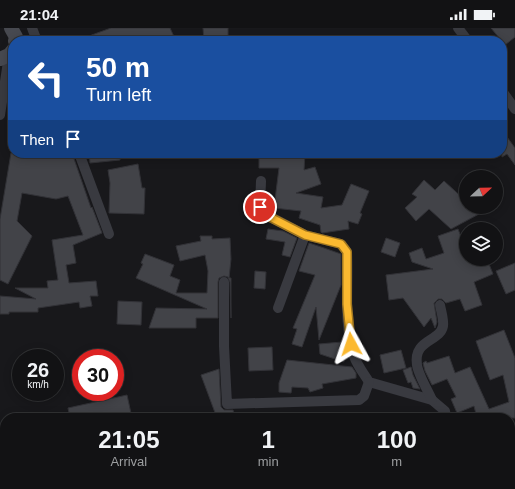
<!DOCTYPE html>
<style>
body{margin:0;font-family:Arial,sans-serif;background:#1f2022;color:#f1f3f6;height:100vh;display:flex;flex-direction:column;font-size:15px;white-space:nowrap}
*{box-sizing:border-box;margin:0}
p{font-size:13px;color:#9c9ea0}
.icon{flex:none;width:22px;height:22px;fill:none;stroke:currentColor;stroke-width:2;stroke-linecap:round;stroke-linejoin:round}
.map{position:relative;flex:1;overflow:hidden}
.panel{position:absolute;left:0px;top:385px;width:515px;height:76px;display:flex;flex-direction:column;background:#121214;border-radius:16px 16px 0 0;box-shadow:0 2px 10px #0003,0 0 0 1px #313234}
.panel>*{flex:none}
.guide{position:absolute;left:8px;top:8px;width:499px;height:122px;border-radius:16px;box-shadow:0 2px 10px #0003,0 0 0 1px #313234;background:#1a4fa0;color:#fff;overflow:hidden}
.needle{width:26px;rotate:68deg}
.fabs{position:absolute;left:459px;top:142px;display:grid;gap:8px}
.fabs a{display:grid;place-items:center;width:44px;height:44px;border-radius:50%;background:#121214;box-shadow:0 2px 10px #0003,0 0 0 1px #313234;font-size:20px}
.speed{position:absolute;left:12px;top:321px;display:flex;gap:8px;font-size:20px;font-weight:700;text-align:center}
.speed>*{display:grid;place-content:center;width:52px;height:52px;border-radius:50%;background:#121214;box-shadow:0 2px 10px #0003,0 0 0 1px #313234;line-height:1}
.speed small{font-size:10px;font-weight:400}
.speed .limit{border:6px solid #d22;background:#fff;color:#111}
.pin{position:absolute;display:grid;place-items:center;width:34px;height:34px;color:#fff;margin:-17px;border:2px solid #fff;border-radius:50%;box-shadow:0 1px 4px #0007}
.me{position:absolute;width:44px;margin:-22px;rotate:355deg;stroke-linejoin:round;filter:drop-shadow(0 0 3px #0008)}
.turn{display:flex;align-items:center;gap:14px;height:84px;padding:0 12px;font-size:18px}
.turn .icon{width:52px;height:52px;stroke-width:2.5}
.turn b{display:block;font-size:28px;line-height:34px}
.then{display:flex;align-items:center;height:38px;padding:0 12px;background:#0003;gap:8px;font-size:15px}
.eta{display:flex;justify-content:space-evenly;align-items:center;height:68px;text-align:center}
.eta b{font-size:24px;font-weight:700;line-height:28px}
.status{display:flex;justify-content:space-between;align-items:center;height:28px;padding:0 20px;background:#121214;direction:ltr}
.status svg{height:11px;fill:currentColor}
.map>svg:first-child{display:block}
.building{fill:#424348;stroke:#323237}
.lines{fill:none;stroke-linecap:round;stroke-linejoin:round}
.street{stroke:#393a40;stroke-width:10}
.secondary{stroke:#474950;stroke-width:14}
.route-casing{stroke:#a3781f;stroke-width:10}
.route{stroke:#fbb930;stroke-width:7}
</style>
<div class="status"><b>21:04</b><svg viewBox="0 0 49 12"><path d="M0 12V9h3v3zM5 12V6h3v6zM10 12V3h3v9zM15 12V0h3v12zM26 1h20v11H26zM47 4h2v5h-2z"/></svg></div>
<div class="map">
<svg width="515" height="461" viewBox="0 0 515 461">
<rect width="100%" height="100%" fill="#18181b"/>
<g class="building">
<polygon points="111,0 170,0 176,13 79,13 78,12"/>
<polygon points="203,0 228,0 228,13 204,13"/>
<polygon points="491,0 515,0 515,9 505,17"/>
<polygon points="502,102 515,120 515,137 507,126 502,129"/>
<polygon points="11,125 72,125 91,180 92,179 102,205 73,217 76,235 66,237 69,255 96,253 98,268 90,268 92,278 80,280 79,274 38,280 38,284 9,284 9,286 0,286 0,268 36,271 15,260 48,260 47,253 58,252 52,212 83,207 68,168 56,171 22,165 17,193 32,208 8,256 0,252 0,191"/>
<polygon points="89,125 120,125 120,132 90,135"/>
<polygon points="288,125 305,125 304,142 315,139 321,156 296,165 323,169 321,180 342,177 351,156 369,163 360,185 362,186 358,196 348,193 349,201 322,205 321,204 320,197 299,190 301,183 274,180 279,140 259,140 259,127 288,128"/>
<polygon points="138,136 142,160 145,160 144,186 109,185 110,155 108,142"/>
<polygon points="424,152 435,162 444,153 466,173 466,179 475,179 479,186 451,201 429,181 416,193 405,180 417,169 412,166"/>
<polygon points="268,201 283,203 297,210 290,229 282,227 285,214 266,211"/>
<polygon points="458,201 466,222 466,231 487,231 493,246 474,254 482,277 465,283 460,271 446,275 442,271 438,271 434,275 437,294 435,300 431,290 424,299 403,270 389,272 386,247 433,241 412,234 409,225 422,220 426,231 444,225 438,208"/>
<polygon points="200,208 212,208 212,211 230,210 231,231 229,250 231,250 231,290 230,254 228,249 224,248 219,250 218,254 218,290 196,290 196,300 149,300 156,280 207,281 136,250 143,236 141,235 145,226 174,237 170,248 180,252 176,265 207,265 208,243 205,227 180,233 176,218 201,213"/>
<polygon points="386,210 400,215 395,229 381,224"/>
<polygon points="309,215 324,220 341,226 341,257 319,312 316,279 302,319 292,316 297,301 293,300 315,247 299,243"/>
<polygon points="515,235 515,262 506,266 496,243"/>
<polygon points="255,243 266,244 265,261 254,260"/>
<polygon points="118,273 142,274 141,297 117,296"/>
<polygon points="504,302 515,330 515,390 468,390 468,389 476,386 474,378 457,385 451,371 456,369 447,351 432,357 425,343 423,335 426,333 427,335 449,328 455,345 470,339 489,381 509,374 503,347 490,352 476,313"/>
<polygon points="342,314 344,334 320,326 319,316"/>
<polygon points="272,319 273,342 249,343 248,320"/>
<polygon points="401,322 406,340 384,345 380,327"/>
<polygon points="287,332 352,339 356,345 356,350 322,356 323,360 310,364 308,360 292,359 291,365 279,364 279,355"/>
<polygon points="411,339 413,347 420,361 413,360 411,354 408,355 403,342"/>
<polygon points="219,341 221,379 224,382 233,382 235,390 217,390 201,347"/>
<polygon points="127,367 132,390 70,390 68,380"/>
</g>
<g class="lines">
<g class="street">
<polyline points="32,0 37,13"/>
<polyline points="458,0 468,13"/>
<polyline points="502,63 515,81"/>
<polyline points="0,87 9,27"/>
<polyline points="79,125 109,206"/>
<path d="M261,153L260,179L265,186L305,207L341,216L347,224C349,256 343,297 354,328C357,337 364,346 369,354L432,372L445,383L446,390"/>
<polyline points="224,254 224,318 227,376 359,372 364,368 369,354"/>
<polyline points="278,280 305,207"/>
<path d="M432,372C428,363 418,346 417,337C413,311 440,314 443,298C444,292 441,283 440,277"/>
<polyline points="510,402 515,402"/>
<polyline points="437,461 439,456"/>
</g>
<g class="secondary">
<polyline points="11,0 16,9 15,13"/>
<polyline points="0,31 9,27 13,22"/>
</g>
</g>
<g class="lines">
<defs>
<polyline id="route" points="260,179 264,186 305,207 341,216 347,224 347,276 351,316"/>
</defs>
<use href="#route" class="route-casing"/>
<use href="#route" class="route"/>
</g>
</svg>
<div class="fabs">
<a><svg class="needle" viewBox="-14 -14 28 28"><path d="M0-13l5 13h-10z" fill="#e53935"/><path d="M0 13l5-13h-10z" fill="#9c9ea0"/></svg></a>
<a><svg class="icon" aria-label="layers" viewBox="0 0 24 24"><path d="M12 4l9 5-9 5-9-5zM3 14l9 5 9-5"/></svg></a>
</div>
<div class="speed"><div>26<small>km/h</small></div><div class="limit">30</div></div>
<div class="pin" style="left:260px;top:179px;background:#d93025"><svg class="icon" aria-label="arrive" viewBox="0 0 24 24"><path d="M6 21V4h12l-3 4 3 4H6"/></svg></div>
<svg class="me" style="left:351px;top:316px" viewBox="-20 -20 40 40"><path d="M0-17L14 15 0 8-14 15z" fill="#fbb930" stroke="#fff" stroke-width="4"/></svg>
<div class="guide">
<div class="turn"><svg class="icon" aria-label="left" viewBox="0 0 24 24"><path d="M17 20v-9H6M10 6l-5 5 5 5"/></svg><div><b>50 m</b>Turn left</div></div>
<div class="then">Then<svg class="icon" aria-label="arrive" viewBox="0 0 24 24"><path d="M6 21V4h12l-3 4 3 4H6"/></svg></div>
</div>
<section class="panel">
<div class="eta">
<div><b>21:05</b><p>Arrival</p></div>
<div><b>1</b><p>min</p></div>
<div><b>100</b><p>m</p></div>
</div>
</section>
</div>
